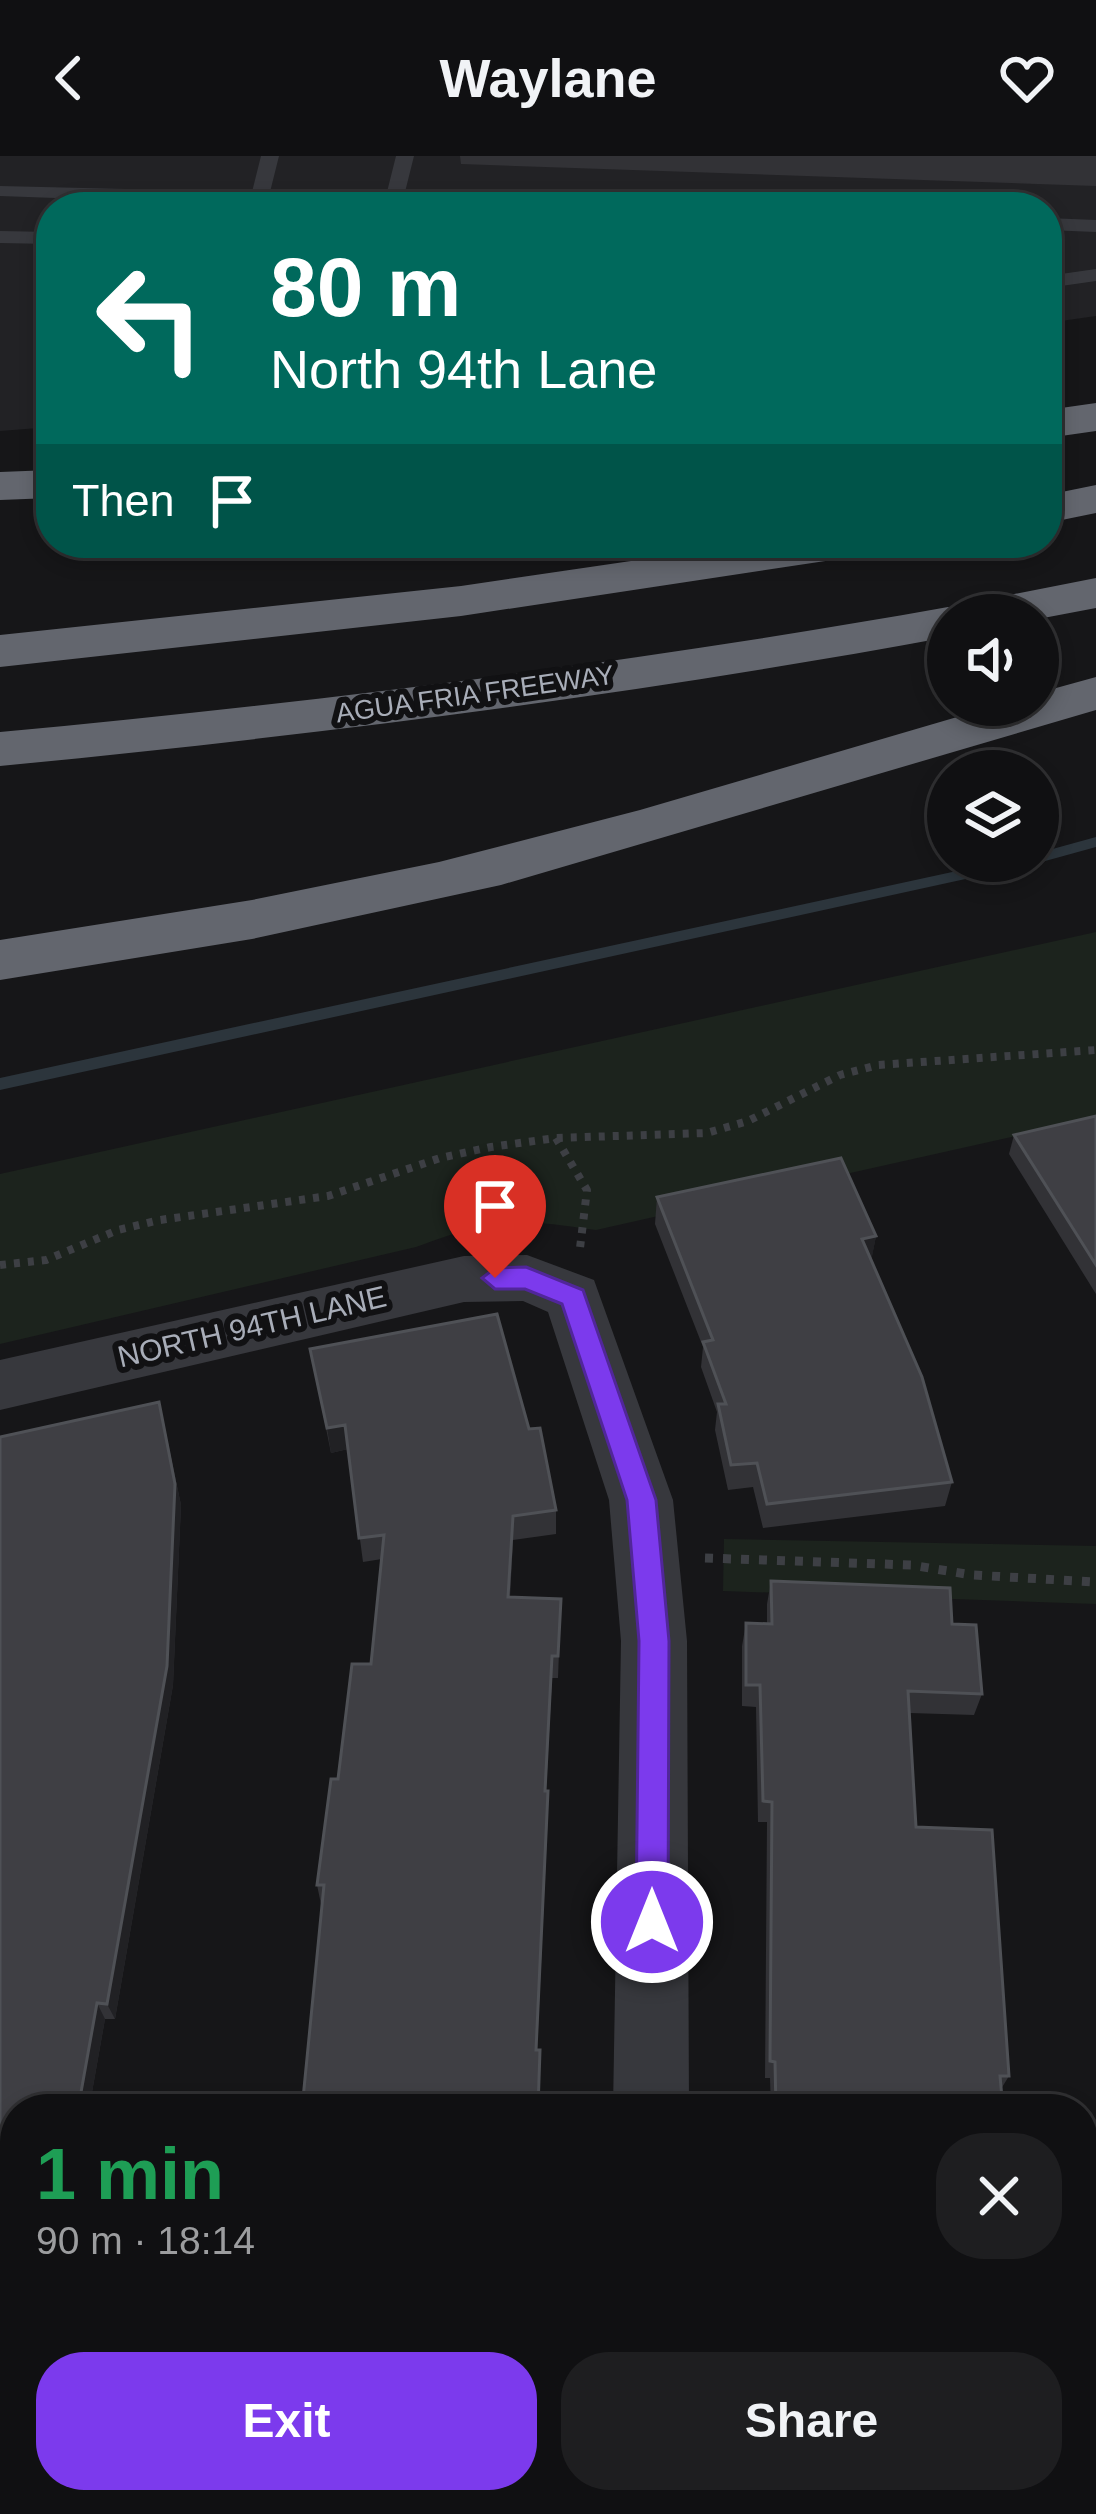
<!DOCTYPE html>
<meta charset="utf-8">
<style>
body{margin:0;font-family:Helvetica,sans-serif;background:#1e1e20;color:#f1f3f6;height:100vh;display:flex;flex-direction:column;font-size:45px;white-space:nowrap}
*{box-sizing:border-box;margin:0}
p{font-size:39px;color:#9c9d9f}
.icon{flex:none;width:66px;height:66px;fill:none;stroke:currentColor;stroke-width:2;stroke-linecap:round;stroke-linejoin:round}
.map{position:relative;flex:1;overflow:hidden}
.panel{position:absolute;left:0px;top:1938px;width:1098px;height:420px;display:flex;flex-direction:column;background:#101012;border-radius:48px 48px 0 0;box-shadow:0 6px 18px #0003,0 0 0 3px #303032}
.panel>*{flex:none}
.guide{position:absolute;left:36px;top:36px;width:1026px;height:366px;border-radius:48px;box-shadow:0 6px 18px #0003,0 0 0 3px #303032;background:#00695c;color:#fff;overflow:hidden}
.fabs{position:absolute;left:927px;top:438px;display:grid;gap:24px}
.fabs a{display:grid;place-items:center;width:132px;height:132px;border-radius:50%;background:#101012;box-shadow:0 6px 18px #0003,0 0 0 3px #303032;font-size:60px}
.pin{position:absolute;display:grid;place-items:center;width:102px;height:102px;color:#fff;margin:-123px -51px;border-radius:50% 50% 50% 0;rotate:-45deg;box-shadow:0 0 12px #0007}
.pin .icon{rotate:45deg}
.me{position:absolute;width:132px;margin:-66px;rotate:0deg;stroke-linejoin:round;filter:drop-shadow(0 0 9px #0008)}
.turn{display:flex;align-items:center;gap:42px;height:252px;padding:0 36px;font-size:54px}
.turn .icon{width:156px;height:156px;stroke-width:2.5}
.turn b{display:block;font-size:84px;line-height:102px}
.then{display:flex;align-items:center;height:114px;padding:0 36px;background:#0003;gap:24px;font-size:45px}
.round{display:grid;place-items:center;flex:none;width:126px;height:126px;border-radius:48px;background:#1e1e20}
.overview{display:flex;align-items:center;justify-content:space-between;height:204px;padding:0 36px}
h1{font-size:72px;font-weight:700;line-height:90px;color:#1e9e55}
.cta{display:flex;gap:24px;margin-top:auto;padding:24px 36px}
.cta a{flex:1;height:138px;border-radius:48px;background:#7c3aed;color:#fff;font-size:48px;font-weight:700;line-height:138px;text-align:center}
.cta a+a{background:#1e1e20;color:#f1f3f6}
header{display:flex;justify-content:space-between;align-items:center;height:156px;padding:0 36px;background:#101012;font-size:54px;font-weight:700}
.map>svg:first-child{display:block}
.built{fill:#222225}
.green{fill:#1c231d}
.lines{fill:none;stroke-linecap:round;stroke-linejoin:round}
.stream{fill:#2c353c;fill-rule:evenodd}
.path-far1{stroke:#3d3f44;stroke-width:8;stroke-dasharray:6 8;stroke-linecap:butt}
.path{stroke:#3d3f44;stroke-width:9;stroke-dasharray:8 10;stroke-linecap:butt}
.lane{fill:#37383d;fill-rule:evenodd}
.street{fill:#37383d;fill-rule:evenodd}
.highway{fill:#63666e;fill-rule:evenodd}
.wall{fill:#323236}
.shaded-wall{fill:#212124}
.building{fill:#3f3f44;stroke:#4f5156;stroke-width:3}
.route{fill:#7c3aed;stroke:#51269a;stroke-width:3}
.labels{text-anchor:middle;stroke-width:12;stroke-linejoin:round;paint-order:stroke}
.far-street-label{font-size:27px;fill:#a8adb8;stroke:#111113}
.street-label{font-size:30px;fill:#a8adb8;stroke:#111113}
</style>
<header><svg class="icon" aria-label="back" viewBox="0 0 24 24"><path d="M15 5l-7 7 7 7"/></svg>Waylane<svg class="icon" aria-label="heart" viewBox="0 0 24 24"><path d="M12 20l-8-8c-3-5 5-10 8-4 3-6 11-1 8 4z"/></svg></header>
<div class="map">
<svg width="1096" height="2358" viewBox="0 0 1096 2358">
<rect width="100%" height="100%" fill="#161618"/>
<polygon class="built" points="0,0 1096,0 1096,160 1047,167 1047,51 51,51 51,271 0,275"/>
<g class="green">
<path d="M1096,776V962L596,1074C513,1062 496,1061 416,1091L0,1188V1018Z"/>
<polygon points="724,1383 1096,1390 1096,1448 723,1435"/>
<polygon points="0,2338 15,2339 15,2343 331,2358 0,2358"/>
</g>
<g class="lines">
<g class="stream">
<polygon points="1096,681 1096,691 1038,707 1033,705 1038,705 1038,697"/>
<polygon points="1003,705 1032,705 1025,710 0,934 0,922"/>
</g>
<g class="path-far1">
<polyline points="556,982 587,1034 580,1092"/>
<polyline points="0,1109 46,1104 118,1074 160,1064 328,1040 440,1002 491,991 556,982 707,977 748,965 840,919 878,909 1096,894"/>
</g>
<polyline class="path" points="705,1402 911,1409 972,1419 1096,1426"/>
<g class="lane">
<polygon points="261,0 279,0 270,36 386,40 396,0 414,0 404,40 559,45 568,51 306,51 0,40 0,30 252,36"/>
<polygon points="1047,62 1096,64 1096,76 1047,74"/>
<polygon points="0,75 51,76 51,88 0,87"/>
<polygon points="1096,113 1096,125 1047,132 1047,120"/>
</g>
<g class="street">
<polygon points="527,1099 594,1124 673,1344 687,1485 689,1953 613,1953 621,1485 609,1344 548,1156 523,1145 464,1146 0,1254 0,1204 464,1100"/>
<rect x="607" y="2343" width="84" height="15"/>
</g>
<g class="highway">
<polygon points="1096,247 1096,275 1047,282 1047,254"/>
<polygon points="51,314 51,342 0,344 0,316"/>
<polygon points="1096,329 1096,357 1047,367 1047,339"/>
<polygon points="754,387 876,387 869,397 852,401 461,460 0,511 0,479 461,430"/>
<path d="M1096,422V452L1038,463V459H948V481C634,539 318,579 0,610V576C318,546 634,507 948,451L962,454L966,448L984,444Z"/>
<polygon points="1096,521 1096,554 501,729 252,783 0,824 0,784 252,744 439,706 640,654 998,549 1038,549 1038,537"/>
</g>
</g>
<g class="wall">
<polygon points="460,0 1096,0 1096,30 461,8"/>
<polygon points="1096,960 1096,1138 1009,998 1014,979"/>
<polygon points="657,1041 876,1080 871,1104 952,1326 945,1350 763,1372 753,1331 728,1334 715,1274 717,1256 701,1211 703,1191 655,1068"/>
<polygon points="310,1193 529,1273 556,1354 556,1378 513,1384 510,1441 561,1443 558,1522 552,1522 546,1635 548,1656 537,1894 539,1953 321,1748 317,1729 338,1623 371,1508 382,1403 363,1406 348,1293 331,1297"/>
<polygon points="164,1268 181,1349 173,1529 115,1863 105,1863 89,1953 15,1953 15,2322 0,2321 0,1281"/>
<polygon points="771,1425 952,1468 982,1538 974,1559 910,1557 916,1671 1009,1920 1001,1933 1003,1953 771,1953 770,1922 765,1922 767,1666 758,1666 756,1551 742,1550 742,1490 746,1467 767,1468 767,1448"/>
<polygon points="858,2343 1022,2343 1023,2358 859,2358"/>
</g>
<g class="shaded-wall">
<polygon points="876,1080 871,1106 862,1083"/>
<polygon points="159,1246 181,1349 173,1529 115,1863 107,1848"/>
<polygon points="345,1269 348,1293 331,1297 327,1272"/>
<polygon points="513,1360 513,1384 508,1464 508,1441"/>
<polygon points="97,1847 105,1863 89,1953 78,1953"/>
</g>
<g class="building">
<polygon points="1096,960 1096,1109 1014,979"/>
<polygon points="841,1002 876,1080 862,1083 922,1221 952,1326 767,1348 757,1307 731,1309 718,1248 726,1248 703,1186 713,1184 657,1041"/>
<polygon points="497,1158 529,1273 540,1272 556,1354 513,1360 508,1441 561,1443 558,1500 552,1500 545,1635 548,1635 536,1894 540,1894 538,1953 302,1953 324,1729 317,1729 331,1623 338,1623 352,1508 371,1508 384,1379 359,1382 345,1269 327,1272 310,1193"/>
<polygon points="159,1246 175,1328 167,1510 107,1848 97,1847 78,1953 15,1953 15,2314 0,2313 0,1281"/>
<polygon points="771,1425 950,1432 952,1468 976,1469 982,1538 908,1535 916,1671 992,1674 1009,1920 1000,1920 1003,1953 776,1953 775,1906 770,1905 772,1646 763,1645 760,1529 746,1529 746,1467 772,1468"/>
<polygon points="866,2343 1022,2343 1023,2358 866,2358"/>
</g>
<polygon class="route" points="526,1111 583,1134 656,1344 669,1485 668,1766 663,1777 652,1782 640,1777 636,1766 639,1485 627,1344 562,1148 525,1133 495,1133 482,1122 495,1112"/>
<g class="labels">
<g class="far-street-label">
<text transform="translate(475 538) rotate(-8)" y="9">AGUA FRIA FREEWAY</text>
</g>
<g class="street-label">
<text transform="translate(252 1171) rotate(-13)" y="10">NORTH 94TH LANE</text>
</g>
</g>
</svg>
<div class="fabs">
<a><svg class="icon" aria-label="sound" viewBox="0 0 24 24"><path d="M4 9h4l5-4v14l-5-4H4zM17 9q2 3 0 6"/></svg></a>
<a><svg class="icon" aria-label="layers" viewBox="0 0 24 24"><path d="M12 4l9 5-9 5-9-5zM3 14l9 5 9-5"/></svg></a>
</div>
<div class="pin" style="left:495px;top:1122px;background:#d93025"><svg class="icon" aria-label="arrive" viewBox="0 0 24 24"><path d="M6 21V4h12l-3 4 3 4H6"/></svg></div>
<svg class="me" style="left:652px;top:1766px" viewBox="-20 -20 40 40"><circle r="17" fill="#7c3aed" stroke="#fff" stroke-width="3"/><path d="M0-11L8 9 0 5-8 9z" fill="#fff"/></svg>
<div class="guide">
<div class="turn"><svg class="icon" aria-label="left" viewBox="0 0 24 24"><path d="M17 20v-9H6M10 6l-5 5 5 5"/></svg><div><b>80 m</b>North 94th Lane</div></div>
<div class="then">Then<svg class="icon" aria-label="arrive" viewBox="0 0 24 24"><path d="M6 21V4h12l-3 4 3 4H6"/></svg></div>
</div>
<section class="panel">
<div class="overview"><div><h1>1 min</h1><p>90 m · 18:14</p></div><a class="round"><svg class="icon" aria-label="close" viewBox="0 0 24 24"><path d="M6 6l12 12M18 6L6 18"/></svg></a></div>
<div class="cta"><a>Exit</a><a>Share</a></div>
</section>
</div>
